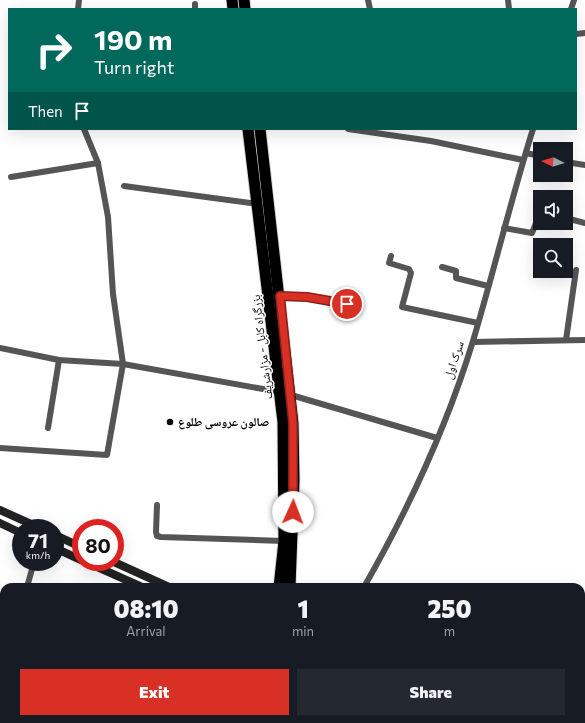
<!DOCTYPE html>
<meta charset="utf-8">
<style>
body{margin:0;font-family:Commissioner,"Noto Naskh Arabic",sans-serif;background:#242831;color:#f1f3f6;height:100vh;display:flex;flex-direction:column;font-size:15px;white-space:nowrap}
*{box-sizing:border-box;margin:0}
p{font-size:13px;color:#9ea1a6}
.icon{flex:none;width:22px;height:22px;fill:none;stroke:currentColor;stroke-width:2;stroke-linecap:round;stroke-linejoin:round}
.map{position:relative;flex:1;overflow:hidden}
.sheet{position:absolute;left:0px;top:583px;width:585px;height:140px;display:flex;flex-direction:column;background:#171b24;border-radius:12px 12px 0 0;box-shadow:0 4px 16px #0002}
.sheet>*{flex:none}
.banner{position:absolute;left:8px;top:8px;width:569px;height:122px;border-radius:0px;box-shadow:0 4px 16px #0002;background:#00695c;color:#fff;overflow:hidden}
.needle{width:26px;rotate:275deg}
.buttons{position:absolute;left:533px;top:142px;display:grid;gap:8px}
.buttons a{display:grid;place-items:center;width:40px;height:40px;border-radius:0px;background:#171b24;box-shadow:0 4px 16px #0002;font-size:20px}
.speed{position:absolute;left:12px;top:519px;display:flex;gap:8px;font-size:20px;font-weight:700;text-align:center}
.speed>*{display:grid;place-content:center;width:52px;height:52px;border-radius:50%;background:#171b24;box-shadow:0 4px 16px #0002;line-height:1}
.speed small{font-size:10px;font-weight:400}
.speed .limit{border:6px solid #d22;background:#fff;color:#111}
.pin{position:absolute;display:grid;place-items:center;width:34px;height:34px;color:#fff;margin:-17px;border:2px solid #fff;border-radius:50%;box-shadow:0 1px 4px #0007}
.me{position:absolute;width:44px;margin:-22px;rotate:2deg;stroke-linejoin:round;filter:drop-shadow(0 0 3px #0008)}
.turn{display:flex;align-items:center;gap:14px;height:84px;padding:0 20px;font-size:18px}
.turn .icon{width:52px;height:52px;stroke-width:2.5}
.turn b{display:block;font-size:28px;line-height:34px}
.then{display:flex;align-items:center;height:38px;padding:0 20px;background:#0003;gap:8px;font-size:15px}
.eta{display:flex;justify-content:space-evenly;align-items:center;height:68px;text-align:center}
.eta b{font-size:24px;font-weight:800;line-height:28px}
.action{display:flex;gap:8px;margin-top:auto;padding:8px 20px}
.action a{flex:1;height:46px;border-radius:0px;background:#d93025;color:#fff;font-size:16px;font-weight:800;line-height:46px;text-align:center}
.action a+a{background:#242831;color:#f1f3f6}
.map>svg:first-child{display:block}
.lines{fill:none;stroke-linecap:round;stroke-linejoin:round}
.trunk-casing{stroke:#dbdbdb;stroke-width:13}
.minor{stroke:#555;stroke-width:6}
.secondary{stroke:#222;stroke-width:8}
.trunk{stroke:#000;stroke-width:11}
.route-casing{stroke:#8d1f18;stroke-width:10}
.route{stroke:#d93025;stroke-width:7}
.poi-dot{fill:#000;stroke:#fff;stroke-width:1.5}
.labels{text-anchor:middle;stroke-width:3;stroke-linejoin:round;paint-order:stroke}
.street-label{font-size:12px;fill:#000;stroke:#fff}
.poi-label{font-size:12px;font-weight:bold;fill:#000;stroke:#fff;text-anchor:start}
</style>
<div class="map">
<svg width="585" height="723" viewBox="0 0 585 723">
<rect width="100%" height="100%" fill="#fff"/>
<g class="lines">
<defs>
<g id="trunk">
<polyline points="232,0 233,9"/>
<polyline points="244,0 245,9"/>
<polyline points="248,129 283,422 284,541 279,587"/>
<polyline points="260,129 293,423 294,480 290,587"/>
<polyline points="581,604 585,604"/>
<polyline points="581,618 585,618"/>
<polyline points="259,723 261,719"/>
</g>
</defs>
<use href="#trunk" class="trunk-casing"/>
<g class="minor">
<polyline points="368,0 370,9"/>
<polyline points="508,0 509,9"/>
<polyline points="78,9 79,0"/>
<polyline points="195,9 195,4"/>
<polyline points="571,9 574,0"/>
<polyline points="576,34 585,33"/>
<polyline points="348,129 431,141 523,160"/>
<polyline points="526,153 540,156"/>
<polyline points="566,162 585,165"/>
<polyline points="11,177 98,163"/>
<polyline points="124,186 258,204"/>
<polyline points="566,218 585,223"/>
<polyline points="504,228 532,233 540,213"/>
<polyline points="391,256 389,263 409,269 411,273 402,307 478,323"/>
<polyline points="442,267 456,271 456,278 488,286"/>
<polyline points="280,296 307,297 347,304"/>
<polyline points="566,340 576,270"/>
<polyline points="473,342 585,340"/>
<polyline points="0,348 59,360 123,364 280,392"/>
<polyline points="291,395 437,438"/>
<polyline points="48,428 59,360"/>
<polyline points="0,448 107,455 123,364 113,294 108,217 98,163 84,129"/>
<polyline points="157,505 156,532 157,536 161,537 284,541"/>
<polyline points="27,587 34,562"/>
<path d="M364,587C408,510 447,426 473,341C494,271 511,199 533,129"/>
<polyline points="0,690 4,675"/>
</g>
<g class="secondary">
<polyline points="0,510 40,528"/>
<polyline points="0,523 21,533"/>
<polyline points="55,535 81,547"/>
<polyline points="55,548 81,560"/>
<polyline points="86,562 142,587"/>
<polyline points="114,562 169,587"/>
</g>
<use href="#trunk" class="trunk"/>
</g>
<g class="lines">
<defs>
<polyline id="route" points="293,512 293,423 280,296 307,297 347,304"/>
</defs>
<use href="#route" class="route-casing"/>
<use href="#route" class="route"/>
</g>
<circle class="poi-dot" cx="170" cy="422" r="4"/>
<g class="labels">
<g class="street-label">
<text transform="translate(262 347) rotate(-97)" y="4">بزرگراه کابل - مزارشریف</text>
<text transform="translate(454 360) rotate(-71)" y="4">سرک اول</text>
</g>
<g class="poi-label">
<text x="178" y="426">صالون عروسی طلوع</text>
</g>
</g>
</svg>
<div class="buttons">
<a><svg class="needle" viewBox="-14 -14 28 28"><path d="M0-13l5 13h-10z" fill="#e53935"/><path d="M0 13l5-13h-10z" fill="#9ea1a6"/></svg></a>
<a><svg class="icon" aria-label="sound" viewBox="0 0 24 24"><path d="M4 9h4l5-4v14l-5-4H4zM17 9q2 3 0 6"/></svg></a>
<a><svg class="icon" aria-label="search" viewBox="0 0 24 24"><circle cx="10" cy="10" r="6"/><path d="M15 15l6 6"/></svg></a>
</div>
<div class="speed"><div>71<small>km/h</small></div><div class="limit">80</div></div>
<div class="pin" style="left:347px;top:304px;background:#d93025"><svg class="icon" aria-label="arrive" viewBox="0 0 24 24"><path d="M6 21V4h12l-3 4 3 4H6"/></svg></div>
<svg class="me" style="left:293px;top:512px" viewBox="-20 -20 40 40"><circle r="19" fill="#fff"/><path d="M0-13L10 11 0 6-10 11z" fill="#d93025"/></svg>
<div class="banner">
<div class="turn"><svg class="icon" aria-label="right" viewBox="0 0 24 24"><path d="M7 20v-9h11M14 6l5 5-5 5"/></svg><div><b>190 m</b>Turn right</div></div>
<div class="then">Then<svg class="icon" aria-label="arrive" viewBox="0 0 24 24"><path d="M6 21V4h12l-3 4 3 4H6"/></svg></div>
</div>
<section class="sheet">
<div class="eta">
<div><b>08:10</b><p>Arrival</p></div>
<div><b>1</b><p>min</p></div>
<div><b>250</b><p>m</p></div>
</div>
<div class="action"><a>Exit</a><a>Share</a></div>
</section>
</div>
